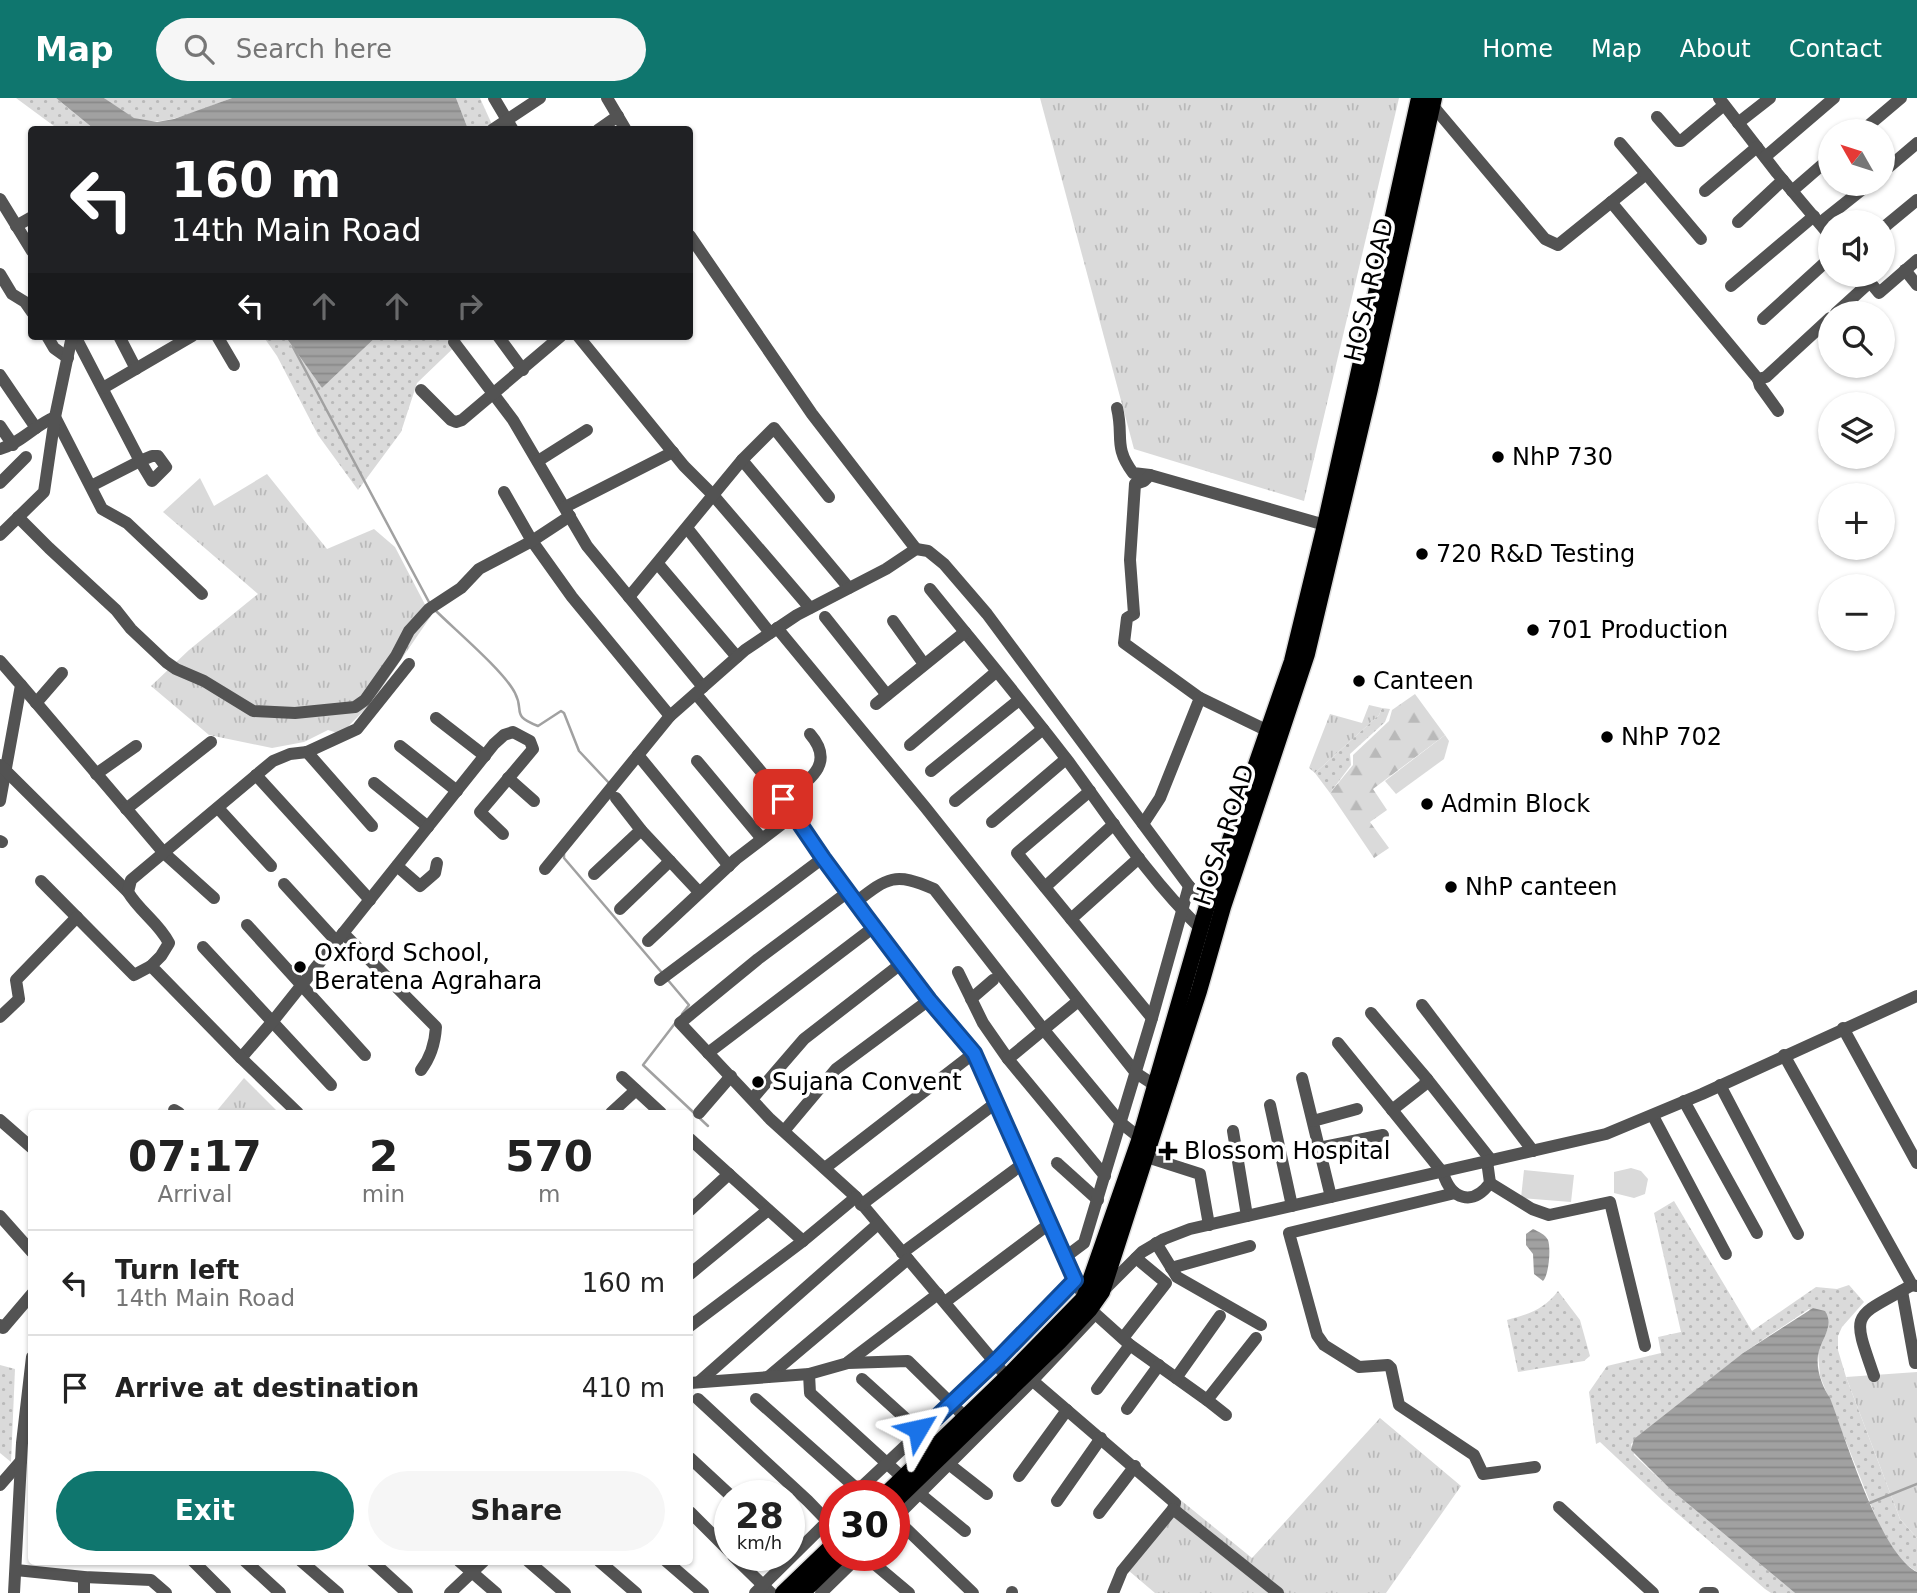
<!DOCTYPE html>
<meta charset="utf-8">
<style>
body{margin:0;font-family:"DejaVu Sans",sans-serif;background:#f6f6f6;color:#222;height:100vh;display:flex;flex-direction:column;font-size:26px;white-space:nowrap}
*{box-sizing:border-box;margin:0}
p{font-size:23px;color:#767676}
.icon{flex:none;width:38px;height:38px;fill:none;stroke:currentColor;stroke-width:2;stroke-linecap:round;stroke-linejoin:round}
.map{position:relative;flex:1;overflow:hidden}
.details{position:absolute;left:28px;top:1012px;width:665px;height:455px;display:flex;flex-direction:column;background:#fff;border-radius:7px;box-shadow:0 2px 5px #0004}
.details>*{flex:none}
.top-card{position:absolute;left:28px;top:28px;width:665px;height:214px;border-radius:7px;box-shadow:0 2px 5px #0004;background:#202124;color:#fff;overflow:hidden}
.needle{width:46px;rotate:309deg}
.fabs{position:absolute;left:1818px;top:21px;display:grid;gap:14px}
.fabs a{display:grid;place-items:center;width:77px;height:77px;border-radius:50%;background:#fff;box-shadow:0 2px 5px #0004;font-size:35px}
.speed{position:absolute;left:714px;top:1382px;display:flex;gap:14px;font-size:35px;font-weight:700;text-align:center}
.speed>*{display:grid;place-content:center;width:91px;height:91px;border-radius:50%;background:#fff;box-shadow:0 2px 5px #0004;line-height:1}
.speed small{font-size:18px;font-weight:400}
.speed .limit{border:10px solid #d22;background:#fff;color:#111}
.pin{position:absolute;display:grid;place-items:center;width:60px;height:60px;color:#fff;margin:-30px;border-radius:14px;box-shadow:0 4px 10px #0006}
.me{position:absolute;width:77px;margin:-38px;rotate:54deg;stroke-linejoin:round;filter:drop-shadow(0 0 5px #0008)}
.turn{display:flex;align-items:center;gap:24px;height:147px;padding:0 28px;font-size:32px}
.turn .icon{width:91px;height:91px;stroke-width:2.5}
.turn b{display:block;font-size:49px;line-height:60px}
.lanes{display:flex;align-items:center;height:66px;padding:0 28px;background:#0003;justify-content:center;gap:35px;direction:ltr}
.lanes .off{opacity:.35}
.eta{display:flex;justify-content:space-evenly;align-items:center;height:119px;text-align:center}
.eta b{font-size:42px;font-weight:700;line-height:49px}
.primary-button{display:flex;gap:14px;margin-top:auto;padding:14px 28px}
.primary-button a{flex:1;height:80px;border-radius:42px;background:#0f766e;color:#fff;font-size:28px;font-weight:700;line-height:80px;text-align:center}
.primary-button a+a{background:#f6f6f6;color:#222}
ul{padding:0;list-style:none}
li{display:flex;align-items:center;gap:21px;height:105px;padding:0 28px;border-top:2px solid #e0e0e0}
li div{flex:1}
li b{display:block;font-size:26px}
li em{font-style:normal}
header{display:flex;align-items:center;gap:42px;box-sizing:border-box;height:98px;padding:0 35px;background:#0f766e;color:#fff}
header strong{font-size:33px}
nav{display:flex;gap:38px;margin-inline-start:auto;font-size:24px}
.search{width:490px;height:63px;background:#f6f6f6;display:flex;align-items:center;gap:18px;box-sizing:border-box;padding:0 24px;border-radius:38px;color:#767676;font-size:26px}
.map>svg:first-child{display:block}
.grass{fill:url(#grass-tufts)}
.forest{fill:url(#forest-firs)}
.park{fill:url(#park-dots)}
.garden{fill:#dadada}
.water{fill:url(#water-rules)}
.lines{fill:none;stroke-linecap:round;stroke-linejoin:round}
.stream{stroke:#a1a1a1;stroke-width:2.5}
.major-casing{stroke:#dbdbdb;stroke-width:19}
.minor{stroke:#535353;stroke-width:12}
.major{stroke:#000;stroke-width:16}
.route-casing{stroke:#114b97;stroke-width:18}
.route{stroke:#1a73e8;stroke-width:12}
.poi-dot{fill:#000;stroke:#fff;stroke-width:2.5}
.labels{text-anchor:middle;stroke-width:7;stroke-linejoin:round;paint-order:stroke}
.street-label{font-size:24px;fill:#000;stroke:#fff}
.poi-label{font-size:24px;fill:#000;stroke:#fff;text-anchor:start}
</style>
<header>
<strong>Map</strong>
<div class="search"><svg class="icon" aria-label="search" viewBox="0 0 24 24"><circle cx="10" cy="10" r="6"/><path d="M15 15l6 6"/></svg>Search here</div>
<nav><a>Home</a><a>Map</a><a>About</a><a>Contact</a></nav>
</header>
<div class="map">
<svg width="1917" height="1495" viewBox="0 0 1917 1495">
<defs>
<pattern id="grass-tufts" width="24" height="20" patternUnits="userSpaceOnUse" patternTransform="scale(1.75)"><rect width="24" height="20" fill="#dadada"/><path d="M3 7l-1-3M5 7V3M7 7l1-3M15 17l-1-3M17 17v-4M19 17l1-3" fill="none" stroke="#b9b9b9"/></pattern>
<pattern id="forest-firs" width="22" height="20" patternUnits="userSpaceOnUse" patternTransform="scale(1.75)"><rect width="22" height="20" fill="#dadada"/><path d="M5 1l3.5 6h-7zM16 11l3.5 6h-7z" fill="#b9b9b9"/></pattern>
<pattern id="park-dots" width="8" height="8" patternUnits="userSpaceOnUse" patternTransform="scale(1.75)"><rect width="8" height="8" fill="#dadada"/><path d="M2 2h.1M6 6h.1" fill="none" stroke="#b9b9b9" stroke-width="1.8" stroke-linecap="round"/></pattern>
<pattern id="water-rules" width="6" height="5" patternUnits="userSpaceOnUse" patternTransform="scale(1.75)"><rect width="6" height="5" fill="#a1a1a1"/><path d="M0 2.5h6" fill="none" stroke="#898989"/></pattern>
</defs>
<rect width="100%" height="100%" fill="#fff"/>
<g class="grass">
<polygon points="1040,0 1399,0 1304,403 1134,351"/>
<polygon points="267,376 327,451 374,431 395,449 431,518 372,604 341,636 328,632 304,644 272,650 209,637 151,588 189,552 258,496 163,414 200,380 214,408"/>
<polygon points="1369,607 1382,610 1379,617 1315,675 1309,670 1330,616 1362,625"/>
<polygon points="244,980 279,1015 215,1015"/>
<polygon points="1917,1274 1917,1440 1900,1421 1846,1279"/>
<polygon points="1380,1320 1461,1388 1386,1495 1155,1495 1122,1467 1178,1400 1252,1460"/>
</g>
<polygon class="forest" points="1415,596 1445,637 1373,691 1387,712 1370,724 1389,750 1374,760 1330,695 1353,667 1353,657 1389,623 1392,612"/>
<g class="park">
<polygon points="16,0 56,0 94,31 58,31"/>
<path d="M104,0H232C205,9 164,31 136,21C124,16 114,8 104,0Z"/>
<polygon points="456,0 480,0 494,31 468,31"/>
<polygon points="263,238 285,238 322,290 377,238 466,238 417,285 401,334 358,392 318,337 277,258"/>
<polygon points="1382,610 1390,611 1385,624 1350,656 1351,667 1330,695 1315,675 1379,617"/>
<polygon points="1674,1103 1752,1233 1816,1189 1837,1191 1849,1187 1864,1204 1842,1229 1838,1238 1838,1252 1846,1279 1900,1421 1917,1440 1917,1474 1900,1462 1879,1427 1820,1278 1818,1255 1828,1230 1809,1211 1743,1255 1631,1346 1634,1357 1669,1390 1795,1495 1771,1495 1765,1491 1664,1404 1600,1344 1596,1346 1589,1294 1607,1268 1661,1255 1658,1239 1681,1234 1654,1115"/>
<path d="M1558,1193L1580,1222L1590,1258L1584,1263L1518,1274L1507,1222C1528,1216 1544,1212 1558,1193Z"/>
<polygon points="0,1267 15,1271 11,1364 0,1355"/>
</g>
<g class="garden">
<polygon points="1445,637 1449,643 1444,661 1396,696 1385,683"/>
<polygon points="1631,1070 1641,1073 1648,1081 1645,1096 1634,1100 1614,1095 1614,1074"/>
<polygon points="1524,1072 1574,1077 1571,1104 1521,1100"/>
</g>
<g class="water">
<polygon points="56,0 104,0 134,20 157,24 174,21 232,0 456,0 468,31 94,31"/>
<polygon points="285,238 377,238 322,290"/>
<path d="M1533,1131C1539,1134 1545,1136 1548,1142C1551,1150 1549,1177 1543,1183L1534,1176L1533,1156L1526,1147V1136Z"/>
<path d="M1813,1210L1825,1213C1835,1228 1821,1241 1818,1257C1816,1272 1822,1288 1830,1300C1846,1341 1880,1456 1917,1474V1495H1795L1669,1390L1631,1352L1634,1341L1743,1255Z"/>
</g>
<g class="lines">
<g class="stream">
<polyline points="293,249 430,506"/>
<path d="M434,511C454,531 504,573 515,595C525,614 510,617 538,628L561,613L564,615L579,653L609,685"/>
<polyline points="564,754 564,760 663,876"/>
<polyline points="667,881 689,907 682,916"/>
<polyline points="676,924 643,967 708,1028"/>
<polyline points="1867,1406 1917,1386"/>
</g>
<defs>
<g id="major">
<polyline points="884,1398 1007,1279 1084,1200 1140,1040 1207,808 1292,563 1325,427 1419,0"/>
<polyline points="894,1404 1059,1244 1090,1211 1102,1194 1199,893 1223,809 1307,556 1370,291 1434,0"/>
<polyline points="783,1495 835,1445"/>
<polyline points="802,1495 840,1458"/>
</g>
</defs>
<use href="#major" class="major-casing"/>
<g class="minor">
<polyline points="494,0 513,32"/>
<polyline points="607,0 626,32"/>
<polyline points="1719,0 1777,75 1830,138"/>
<polyline points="1433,8 1545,141 1558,147 1646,76"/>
<polyline points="1657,19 1678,43 1681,43 1724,7"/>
<polyline points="1738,25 1770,0"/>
<polyline points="492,32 540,0"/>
<polyline points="598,32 618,18"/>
<polyline points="1862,33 1901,0"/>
<polyline points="1620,45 1701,141"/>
<polyline points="1765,59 1834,0"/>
<polyline points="1883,74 1917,45"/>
<polyline points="1705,93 1757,49"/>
<polyline points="1792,93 1830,60"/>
<polyline points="0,101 32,153"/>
<polyline points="1611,104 1758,281 1766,279 1830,220"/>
<polyline points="1738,124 1783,82"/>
<polyline points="1820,125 1869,86"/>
<polyline points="16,128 32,119"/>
<polyline points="1883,130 1917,102"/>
<polyline points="690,138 812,316 916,451"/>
<polyline points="1905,172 1917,187"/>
<polyline points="0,176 12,196 25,204 32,214"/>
<polyline points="1864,177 1879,195 1917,162"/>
<polyline points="1731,188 1814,118"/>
<polyline points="1836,215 1870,184"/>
<polyline points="1763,221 1830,160"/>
<polyline points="47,238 54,250 68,260"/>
<polyline points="75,238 140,363 91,388"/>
<polyline points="119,238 136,271"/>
<polyline points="217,238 234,267"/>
<polyline points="498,238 523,272"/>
<polyline points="578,238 684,368 713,397 810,510"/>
<polyline points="454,244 513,322 587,448 703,589"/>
<polyline points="0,277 36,330"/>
<polyline points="1758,281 1760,288 1778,313"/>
<polyline points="103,290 192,238"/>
<polyline points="421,292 451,322 456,324 462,322 561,238"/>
<path d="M1117,310C1124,339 1113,348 1133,375L1150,377"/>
<polyline points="55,319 102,411 127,425 202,496"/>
<polyline points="0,328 13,347"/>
<path d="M0,351C21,345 35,327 55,319"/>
<polygon points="152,358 158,358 166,369 152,383 140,363"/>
<polyline points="742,362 849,490"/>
<polyline points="538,363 587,332"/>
<polyline points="0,385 26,359"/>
<polyline points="504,394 532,443 572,499 670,618"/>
<polyline points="565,409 673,354"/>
<polyline points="18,419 49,450 116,512 131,531 166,564 176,571 204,583 253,613 295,615 355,609 365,602 396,558 409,533 429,511 461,490 479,471 532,443 570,418"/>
<polyline points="687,430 770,535"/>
<polyline points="0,437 44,394 55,319 72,238"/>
<polyline points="658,466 737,559"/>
<path d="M930,491C976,548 1023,604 1068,663C1110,720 1149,781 1201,831"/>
<polyline points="629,499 742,362 774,330 829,399"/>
<polyline points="825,519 887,597"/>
<polyline points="893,523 924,566"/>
<polyline points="777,530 925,709 1136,975 1156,988"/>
<polyline points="0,563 21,587 0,703"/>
<polyline points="21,587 164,755 214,800"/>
<polyline points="696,596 784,701 823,760 874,829 929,902 974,955 1024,1065 1064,1160 1090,1211 1130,1247 1207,1302"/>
<polyline points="1200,600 1268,633"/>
<polyline points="36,605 62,575"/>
<polyline points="876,606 965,534"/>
<polyline points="436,620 485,658"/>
<polyline points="910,647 996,574"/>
<polyline points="400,648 457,693"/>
<polyline points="307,654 357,631 409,566"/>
<polyline points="638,657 729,768"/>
<polyline points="697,663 762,741"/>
<polyline points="0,667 128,794"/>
<polyline points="931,673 1019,602"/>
<polyline points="96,676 136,648"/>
<polyline points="256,677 370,802"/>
<polyline points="508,680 534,703"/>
<polyline points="374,685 428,729"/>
<polyline points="1090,693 1017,755 1152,920"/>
<polyline points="616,700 641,732 699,794"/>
<path d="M784,701C807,683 837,667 810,636"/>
<polyline points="955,703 1043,631"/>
<polyline points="218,710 271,768"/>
<polyline points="126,711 211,644"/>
<polyline points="992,724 1066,661"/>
<polyline points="1143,726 1160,700 1200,600 1124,545 1127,520 1134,516 1130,462 1135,386 1144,383 1150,377 1325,427"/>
<polyline points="0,743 2,744"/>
<polyline points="397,768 420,788 435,775 437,765"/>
<polyline points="545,771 670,618 745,552 797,517 886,471 916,451 928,453 944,466 987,516 1189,788 1207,808"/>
<polyline points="594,776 641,732"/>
<polyline points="41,783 134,877 151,868"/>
<polyline points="284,786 337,844"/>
<polyline points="1045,789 1114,726"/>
<polyline points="848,794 758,861 680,925 770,1021 856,1099 1007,1279"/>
<path d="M856,804C888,779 895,774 934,791L1044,932L1121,1025L1140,1040"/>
<polyline points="620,811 670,763"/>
<polyline points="1071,821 1139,760"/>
<polyline points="247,827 365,957"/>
<path d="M343,835L436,929C435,945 431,959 421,972"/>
<polyline points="648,843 736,761 795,716"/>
<polyline points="203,849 331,987"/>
<polyline points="958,874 983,925 1008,961 1105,1078"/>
<polyline points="660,882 823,760"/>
<polyline points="971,901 993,882"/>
<polyline points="1422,907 1533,1053"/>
<polyline points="1371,915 1427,981 1424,987 1392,1012"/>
<polyline points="0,919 19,901 16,882 77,819"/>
<polyline points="1843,930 1917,1065"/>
<path d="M1338,945L1443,1075C1451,1101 1472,1109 1490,1085L1487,1063"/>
<polyline points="708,955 874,829"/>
<polyline points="1784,957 1912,1187 1917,1188"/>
<polyline points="241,960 273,923 494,646 504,637 513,634 530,643 533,651 480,714 503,736"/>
<polyline points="1008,961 1077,904"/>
<polyline points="622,979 661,1015"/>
<polyline points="1302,980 1331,1099"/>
<polyline points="1427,981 1491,1062"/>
<polyline points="1720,987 1798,1136"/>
<polyline points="753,1000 804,941 902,865"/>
<polyline points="1684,1003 1757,1135"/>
<polyline points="1270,1007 1292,1108"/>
<polyline points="174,1012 179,1015"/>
<path d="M298,1015L241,960L151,868L161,858L169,845C159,825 139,813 128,794L131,782L273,663L290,656L307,654L372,728"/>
<polyline points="611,1015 636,992"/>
<polyline points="699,1015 731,978"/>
<polyline points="1653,1018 1726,1156"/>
<polyline points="0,1022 32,1050"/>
<polyline points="1313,1023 1357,1011"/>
<polyline points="784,1033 836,971 929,902"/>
<polyline points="1233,1033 1247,1118"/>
<polyline points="690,1041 803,1143"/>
<polyline points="1319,1050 1383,1037"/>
<polyline points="1147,1059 1200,1076 1209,1127"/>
<polyline points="1057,1065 1098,1102"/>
<polyline points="825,1070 974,955"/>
<polyline points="1490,1085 1532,1111 1549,1117 1610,1104 1645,1248"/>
<polyline points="1455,1095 1289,1135 1317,1237 1324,1247 1359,1269 1388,1267 1391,1270 1399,1307 1474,1357 1483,1376 1535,1369"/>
<polyline points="861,1107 997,1004"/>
<polyline points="690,1112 729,1076"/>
<polyline points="0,1118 32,1154"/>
<polyline points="1156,1145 1177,1179 1261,1227"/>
<polyline points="902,1155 1024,1065"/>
<polyline points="1064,1160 1084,1145 1152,920 1189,788"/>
<polyline points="1171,1170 1250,1148"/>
<polyline points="690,1176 768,1112"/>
<polyline points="1104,1192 1142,1154 1164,1141 1190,1131 1606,1036 1702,996 1917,898"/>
<polyline points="1902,1193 1915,1265"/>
<polyline points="945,1204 1049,1126"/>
<polyline points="0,1227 3,1230 32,1196"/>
<polyline points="690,1228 803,1143 856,1099"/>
<polyline points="1123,1240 1166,1185 1136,1160"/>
<polyline points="848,1264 938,1196"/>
<polyline points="809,1276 810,1295 903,1380"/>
<polyline points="1026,1277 1175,1405 1173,1411 1122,1473 1113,1495"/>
<path d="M1874,1278C1851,1212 1852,1221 1912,1187"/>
<polyline points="768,1279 908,1161"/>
<polyline points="1176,1280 1220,1218"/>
<polyline points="862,1281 936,1348"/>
<polyline points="700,1283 878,1126"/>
<polyline points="690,1285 809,1276 848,1265 908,1263 965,1319"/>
<polyline points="1097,1291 1130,1247"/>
<polyline points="698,1301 808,1403 835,1431"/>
<polyline points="756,1301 865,1398"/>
<polyline points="1127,1311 1159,1267"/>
<polyline points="1226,1317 1207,1302 1256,1240"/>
<polyline points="690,1360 731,1398"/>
<polyline points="950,1367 987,1396"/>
<polyline points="1019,1378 1067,1312"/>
<polyline points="0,1387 21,1363"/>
<polyline points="920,1396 965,1433"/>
<polyline points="852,1398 998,1261 1075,1182"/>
<polyline points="1057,1403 1101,1340"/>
<polyline points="1559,1409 1653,1495"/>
<polyline points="1173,1411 1278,1495"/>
<polyline points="690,1414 730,1454"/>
<polyline points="1099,1415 1135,1368"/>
<polyline points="894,1419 973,1495"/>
<polyline points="894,1421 1032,1283 1095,1216"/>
<polyline points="733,1458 771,1495"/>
<polyline points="865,1458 909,1495"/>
<polyline points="193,1463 225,1495"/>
<polyline points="245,1463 280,1495"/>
<polyline points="301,1463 338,1495"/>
<polyline points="372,1463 407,1495"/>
<polyline points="459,1463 496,1495"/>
<polyline points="528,1463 565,1495"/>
<polyline points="599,1463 636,1495"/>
<polyline points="666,1463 703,1495"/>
<polyline points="16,1472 84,1479 151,1482 166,1495"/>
<polyline points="14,1495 22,1345 32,1259"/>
<polyline points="84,1495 84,1479"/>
<polyline points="450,1495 484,1463"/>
<polyline points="755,1495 835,1416"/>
<polyline points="821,1495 859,1458"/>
<polyline points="1012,1495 1012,1494"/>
<polyline points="1705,1495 1713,1495"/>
</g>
<use href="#major" class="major"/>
</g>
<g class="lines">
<defs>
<polyline id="route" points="783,701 823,760 865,817 929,902 974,955 1075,1182 998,1261 921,1334 918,1331"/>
</defs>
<use href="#route" class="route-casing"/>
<use href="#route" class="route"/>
</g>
<g class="poi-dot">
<circle cx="1498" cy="359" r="7"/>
<circle cx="1422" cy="456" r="7"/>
<circle cx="1533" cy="532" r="7"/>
<circle cx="1359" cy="583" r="7"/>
<circle cx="1607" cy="639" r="7"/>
<circle cx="1427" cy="706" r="7"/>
<circle cx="1451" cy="789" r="7"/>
<circle cx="300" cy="869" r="7"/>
<circle cx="758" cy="984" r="7"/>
<path d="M1164.5 1042.5h7v7h7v7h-7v7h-7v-7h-7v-7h7z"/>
</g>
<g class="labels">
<g class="street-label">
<text transform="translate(1369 192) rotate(-77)" y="8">HOSA ROAD</text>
<text transform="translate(1224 737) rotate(-72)" y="8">HOSA ROAD</text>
</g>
<g class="poi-label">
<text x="1512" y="367">NhP 730</text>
<text x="1436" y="464">720 R&amp;D Testing</text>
<text x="1547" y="540">701 Production</text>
<text x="1373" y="591">Canteen</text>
<text x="1621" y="647">NhP 702</text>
<text x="1441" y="714">Admin Block</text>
<text x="1465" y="797">NhP canteen</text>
<text x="314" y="863">Oxford School,<tspan x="314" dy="28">Beratena Agrahara</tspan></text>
<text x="772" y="992">Sujana Convent</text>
<text x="1184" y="1061">Blossom Hospital</text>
</g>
</g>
</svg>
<div class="fabs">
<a><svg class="needle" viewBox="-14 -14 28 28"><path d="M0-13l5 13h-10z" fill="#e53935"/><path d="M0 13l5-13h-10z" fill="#767676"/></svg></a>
<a><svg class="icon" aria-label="sound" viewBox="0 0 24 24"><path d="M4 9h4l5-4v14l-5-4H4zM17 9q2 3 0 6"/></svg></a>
<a><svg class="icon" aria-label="search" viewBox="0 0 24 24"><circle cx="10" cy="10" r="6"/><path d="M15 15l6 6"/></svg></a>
<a><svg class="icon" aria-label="layers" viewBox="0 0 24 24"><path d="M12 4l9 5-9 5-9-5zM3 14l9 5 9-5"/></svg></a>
<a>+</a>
<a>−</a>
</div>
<div class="speed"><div>28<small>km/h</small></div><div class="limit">30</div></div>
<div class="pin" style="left:783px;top:701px;background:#d93025"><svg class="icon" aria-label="arrive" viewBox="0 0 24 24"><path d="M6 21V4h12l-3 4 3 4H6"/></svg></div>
<svg class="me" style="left:918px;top:1331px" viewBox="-20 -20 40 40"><path d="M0-17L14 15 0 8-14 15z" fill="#1a73e8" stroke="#fff" stroke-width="4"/></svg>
<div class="top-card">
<div class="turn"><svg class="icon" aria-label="left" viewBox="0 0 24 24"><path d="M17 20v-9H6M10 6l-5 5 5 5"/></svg><div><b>160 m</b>14th Main Road</div></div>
<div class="lanes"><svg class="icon" aria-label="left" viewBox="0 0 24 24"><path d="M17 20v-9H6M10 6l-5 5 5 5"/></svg><svg class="icon off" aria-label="ahead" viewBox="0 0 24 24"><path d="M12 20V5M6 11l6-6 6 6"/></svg><svg class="icon off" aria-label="ahead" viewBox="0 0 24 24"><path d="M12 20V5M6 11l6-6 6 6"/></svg><svg class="icon off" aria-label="right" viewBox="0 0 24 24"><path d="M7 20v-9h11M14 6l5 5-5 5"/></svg></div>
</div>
<section class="details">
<div class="eta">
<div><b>07:17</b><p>Arrival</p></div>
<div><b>2</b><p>min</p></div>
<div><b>570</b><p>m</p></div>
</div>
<ul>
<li><svg class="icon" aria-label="left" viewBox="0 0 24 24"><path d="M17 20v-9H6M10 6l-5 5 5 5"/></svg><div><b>Turn left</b><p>14th Main Road</p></div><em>160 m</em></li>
<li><svg class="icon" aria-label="arrive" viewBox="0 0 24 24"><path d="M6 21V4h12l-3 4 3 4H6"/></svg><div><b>Arrive at destination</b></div><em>410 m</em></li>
</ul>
<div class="primary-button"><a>Exit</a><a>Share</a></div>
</section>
</div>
